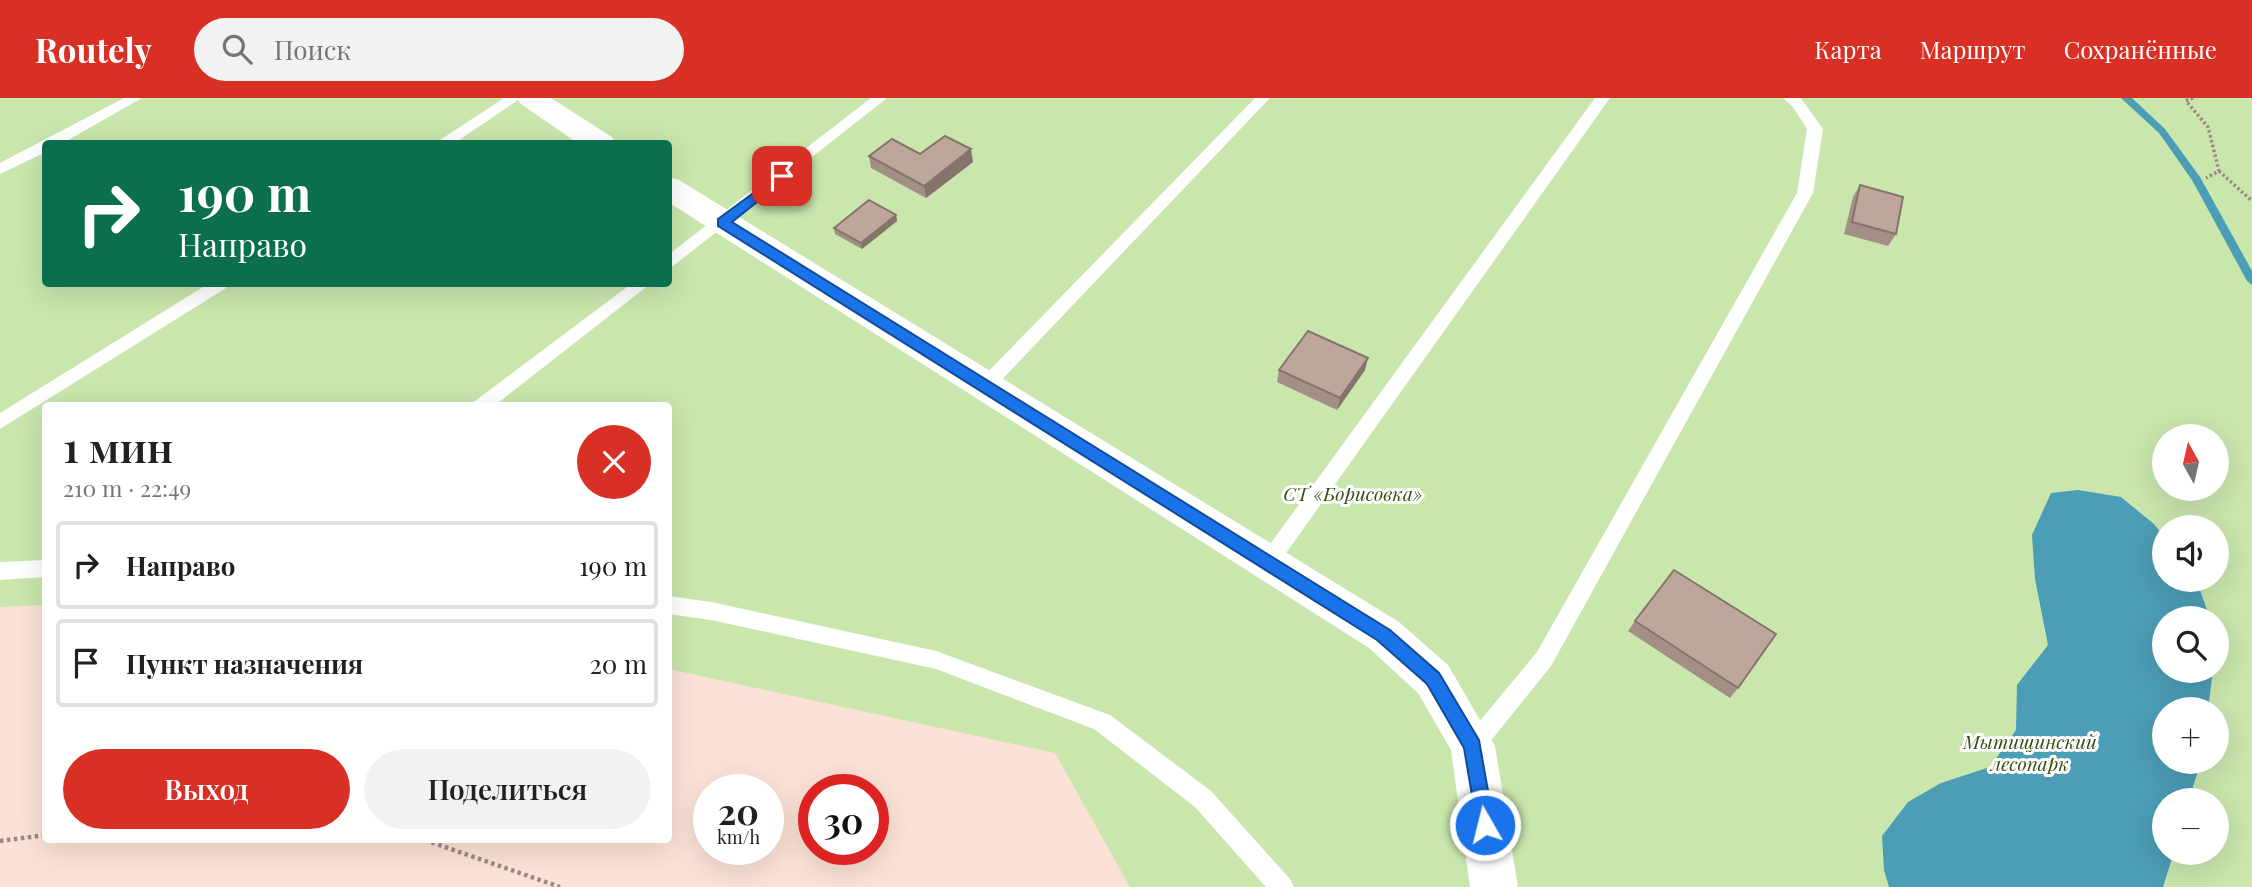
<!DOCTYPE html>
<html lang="ru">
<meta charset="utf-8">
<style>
body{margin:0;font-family:"Playfair Display",serif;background:#f2f2f2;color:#202124;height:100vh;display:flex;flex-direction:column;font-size:26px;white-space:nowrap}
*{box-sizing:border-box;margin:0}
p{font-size:23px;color:#757577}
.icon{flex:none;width:38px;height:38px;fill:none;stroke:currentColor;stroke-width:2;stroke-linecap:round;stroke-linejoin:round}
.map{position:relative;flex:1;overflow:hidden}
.sheet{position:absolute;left:42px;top:304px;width:630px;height:441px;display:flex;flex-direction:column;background:#fff;border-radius:7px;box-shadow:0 7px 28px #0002}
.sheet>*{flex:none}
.hud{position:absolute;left:42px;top:42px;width:630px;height:147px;border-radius:7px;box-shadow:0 7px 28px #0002;background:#0b6e4f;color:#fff;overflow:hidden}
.needle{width:46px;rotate:352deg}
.fabs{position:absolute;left:2152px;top:326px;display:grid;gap:14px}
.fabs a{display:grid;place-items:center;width:77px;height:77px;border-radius:50%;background:#fff;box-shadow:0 7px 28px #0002;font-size:35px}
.speed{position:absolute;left:693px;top:676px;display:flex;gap:14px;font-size:35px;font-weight:700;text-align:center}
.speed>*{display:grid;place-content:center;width:91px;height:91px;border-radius:50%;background:#fff;box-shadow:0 7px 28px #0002;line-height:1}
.speed small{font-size:18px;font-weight:400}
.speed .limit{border:10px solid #d22;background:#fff;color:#111}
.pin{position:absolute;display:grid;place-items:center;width:60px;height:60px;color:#fff;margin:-30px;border-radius:14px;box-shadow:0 4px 10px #0006}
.me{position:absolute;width:77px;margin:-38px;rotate:352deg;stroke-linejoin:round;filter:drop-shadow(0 0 5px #0008)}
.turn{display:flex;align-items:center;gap:24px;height:147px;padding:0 21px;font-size:32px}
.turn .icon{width:91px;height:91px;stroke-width:2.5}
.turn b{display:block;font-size:49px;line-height:60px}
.round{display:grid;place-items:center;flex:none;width:74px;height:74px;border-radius:37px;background:#f2f2f2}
.headline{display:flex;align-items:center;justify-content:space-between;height:119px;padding:0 21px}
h1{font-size:42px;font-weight:600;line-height:52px}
.action{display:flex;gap:14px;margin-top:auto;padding:14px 21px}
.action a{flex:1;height:80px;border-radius:42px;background:#d93025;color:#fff;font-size:28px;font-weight:600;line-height:80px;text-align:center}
.action a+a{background:#f2f2f2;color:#202124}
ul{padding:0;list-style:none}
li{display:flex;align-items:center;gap:21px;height:88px;margin:0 14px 10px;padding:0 7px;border:4px solid #e0e0e0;border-radius:7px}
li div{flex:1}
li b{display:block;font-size:26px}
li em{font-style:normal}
header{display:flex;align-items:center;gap:42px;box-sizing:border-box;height:98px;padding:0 35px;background:#d93025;color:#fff}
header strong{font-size:33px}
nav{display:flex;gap:38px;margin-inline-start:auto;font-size:24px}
.search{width:490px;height:63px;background:#f2f2f2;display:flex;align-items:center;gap:18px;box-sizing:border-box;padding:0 24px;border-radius:38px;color:#757577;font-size:26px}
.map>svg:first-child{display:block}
.green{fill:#c9e6ad;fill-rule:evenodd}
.water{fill:#4c9db6}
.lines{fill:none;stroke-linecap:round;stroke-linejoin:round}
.stream{fill:#4c9db6;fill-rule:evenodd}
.path-far1{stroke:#9c8a81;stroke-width:3.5;stroke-dasharray:2.5 2.5;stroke-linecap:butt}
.path{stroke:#9c8a81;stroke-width:4.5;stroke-dasharray:3.5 3.5;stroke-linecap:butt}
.lane{fill:#fff;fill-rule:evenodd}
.street{fill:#fff;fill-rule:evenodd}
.wall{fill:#a38f85}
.shaded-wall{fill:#85746c}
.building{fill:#bea69b;stroke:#85746c;stroke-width:2}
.route{fill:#1a73e8;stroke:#114b97;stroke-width:2}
.labels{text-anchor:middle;stroke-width:6;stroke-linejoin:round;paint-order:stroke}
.park-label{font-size:19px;font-style:italic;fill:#344e0f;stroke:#fff}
</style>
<header>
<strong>Routely</strong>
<div class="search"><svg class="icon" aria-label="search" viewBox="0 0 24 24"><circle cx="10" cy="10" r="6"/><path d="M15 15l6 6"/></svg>Поиск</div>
<nav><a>Карта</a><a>Маршрут</a><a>Сохранённые</a></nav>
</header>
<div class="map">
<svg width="2252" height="789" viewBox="0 0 2252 789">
<rect width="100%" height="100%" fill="#fce2d6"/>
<path class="green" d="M0,0H2252V789H1130L1055,655L669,571L668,308H46L45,507L0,509ZM46,46H668V186H46ZM2165,338H2217V390H2165ZM2165,429H2217V481H2165ZM2165,520H2217V572H2165ZM2165,611H2217V663H2165ZM2165,702H2217V754H2165Z"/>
<polygon class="water" points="2078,392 2121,399 2154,426 2165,440 2165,481 2196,481 2210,520 2165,520 2165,572 2213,572 2208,611 2165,611 2165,663 2201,663 2189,702 2165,702 2165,754 2174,754 2163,789 1889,789 1884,772 1882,738 1908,704 1941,685 1990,669 2016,632 2017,587 2048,547 2035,481 2032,437 2051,395"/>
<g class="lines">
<polygon class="stream" points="2121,0 2132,0 2165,31 2200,79 2252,173 2252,187 2247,183 2192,82 2159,35"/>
<g class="path-far1">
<polyline points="2193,0 2186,3 2208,29 2219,73 2206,80"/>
<polyline points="2219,73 2252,103"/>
</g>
<g class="path">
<polyline points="425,742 560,789"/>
<polyline points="0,743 46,737"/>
</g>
<g class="lane">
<polygon points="124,0 142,0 61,46 46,46 46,54 0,76 0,65"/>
<polygon points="504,0 521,0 453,46 434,46"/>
<polygon points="871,0 887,0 668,172 668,157"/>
<polygon points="1255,0 1270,0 992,292 980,292 977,287 980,282"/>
<polygon points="1595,0 1610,0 1274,472 1267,474 1260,472 1257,466 1260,460"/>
<polygon points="1783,0 1800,0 1803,3 1823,31 1813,95 1551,568 1481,655 1473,658 1465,655 1462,648 1465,641 1537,554 1797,95 1807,31 1793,9"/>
<polygon points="208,186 228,186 226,190 0,331 0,315"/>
<polygon points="631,186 650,186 494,308 472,308 475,303"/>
<polygon points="46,462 46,479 0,482 0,464"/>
<polygon points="668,498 711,504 936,553 1110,617 1211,693 1290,781 1294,789 1266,789 1195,709 1094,631 936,571 711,522 668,516"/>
</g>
<g class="street">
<polygon points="516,0 551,0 612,39 616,46 579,46 521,6"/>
<polygon points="668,79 679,82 1399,524 1448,567 1495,648 1518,789 1470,789 1451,652 1418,595 1369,550 668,104"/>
</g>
</g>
<g class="wall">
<polygon points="920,56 973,64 926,100 871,70 869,58"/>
<polygon points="1860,87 1896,136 1888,148 1844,136 1853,99"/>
<polygon points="896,117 897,123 862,151 835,136 834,130"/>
<polygon points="1279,272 1365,272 1337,312 1277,284"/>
<polygon points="1635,523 1738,590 1730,600 1628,533"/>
</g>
<g class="shaded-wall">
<polygon points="971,51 973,64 926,100 924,88"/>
<polygon points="896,117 897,123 862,151 861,145"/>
<polygon points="1368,260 1365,272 1337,312 1340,300"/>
</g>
<g class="building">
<polygon points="945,38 971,51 924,88 869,58 892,41 920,56"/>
<polygon points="1860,87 1903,99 1896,136 1852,124"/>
<polygon points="869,102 896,117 861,145 834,130"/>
<polygon points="1308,233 1368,260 1340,300 1279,272"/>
<polygon points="1674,472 1776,536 1738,590 1635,523"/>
</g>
<polygon class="route" points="782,74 786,75 786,81 732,124 1390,532 1439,575 1479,642 1494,727 1491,733 1485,736 1478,733 1464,650 1427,586 1377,542 718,128 718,121"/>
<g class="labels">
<g class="park-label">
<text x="1353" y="403">СТ «Борисовка»</text>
<text x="2030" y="651">Мытищинский<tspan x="2030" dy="22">лесопарк</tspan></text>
</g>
</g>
</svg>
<div class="fabs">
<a><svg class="needle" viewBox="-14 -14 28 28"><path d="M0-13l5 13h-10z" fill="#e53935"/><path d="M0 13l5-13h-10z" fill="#757577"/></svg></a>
<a><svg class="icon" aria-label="sound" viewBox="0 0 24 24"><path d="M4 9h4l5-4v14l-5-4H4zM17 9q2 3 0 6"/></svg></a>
<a><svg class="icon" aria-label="search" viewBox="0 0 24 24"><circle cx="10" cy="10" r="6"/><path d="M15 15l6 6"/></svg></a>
<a>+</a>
<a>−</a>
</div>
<div class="speed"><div>20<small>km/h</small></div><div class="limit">30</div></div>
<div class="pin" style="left:782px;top:78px;background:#d93025"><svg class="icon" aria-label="arrive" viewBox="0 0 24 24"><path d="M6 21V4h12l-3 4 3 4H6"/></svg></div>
<svg class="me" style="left:1485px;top:727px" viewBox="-20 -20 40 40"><circle r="17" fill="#1a73e8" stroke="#fff" stroke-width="3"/><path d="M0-11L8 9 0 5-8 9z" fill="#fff"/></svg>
<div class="hud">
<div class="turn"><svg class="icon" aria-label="right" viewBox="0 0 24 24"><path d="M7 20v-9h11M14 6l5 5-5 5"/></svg><div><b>190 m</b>Направо</div></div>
</div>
<section class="sheet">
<div class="headline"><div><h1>1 мин</h1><p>210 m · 22:49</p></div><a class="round" style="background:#d93025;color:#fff"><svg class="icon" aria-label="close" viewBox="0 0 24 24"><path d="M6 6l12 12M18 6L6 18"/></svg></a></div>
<ul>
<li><svg class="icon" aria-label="right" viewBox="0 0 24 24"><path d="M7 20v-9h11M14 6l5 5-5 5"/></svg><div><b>Направо</b></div><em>190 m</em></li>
<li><svg class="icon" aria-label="arrive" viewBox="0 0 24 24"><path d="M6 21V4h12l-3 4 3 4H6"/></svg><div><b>Пункт назначения</b></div><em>20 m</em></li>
</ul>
<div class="action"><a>Выход</a><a>Поделиться</a></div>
</section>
</div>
